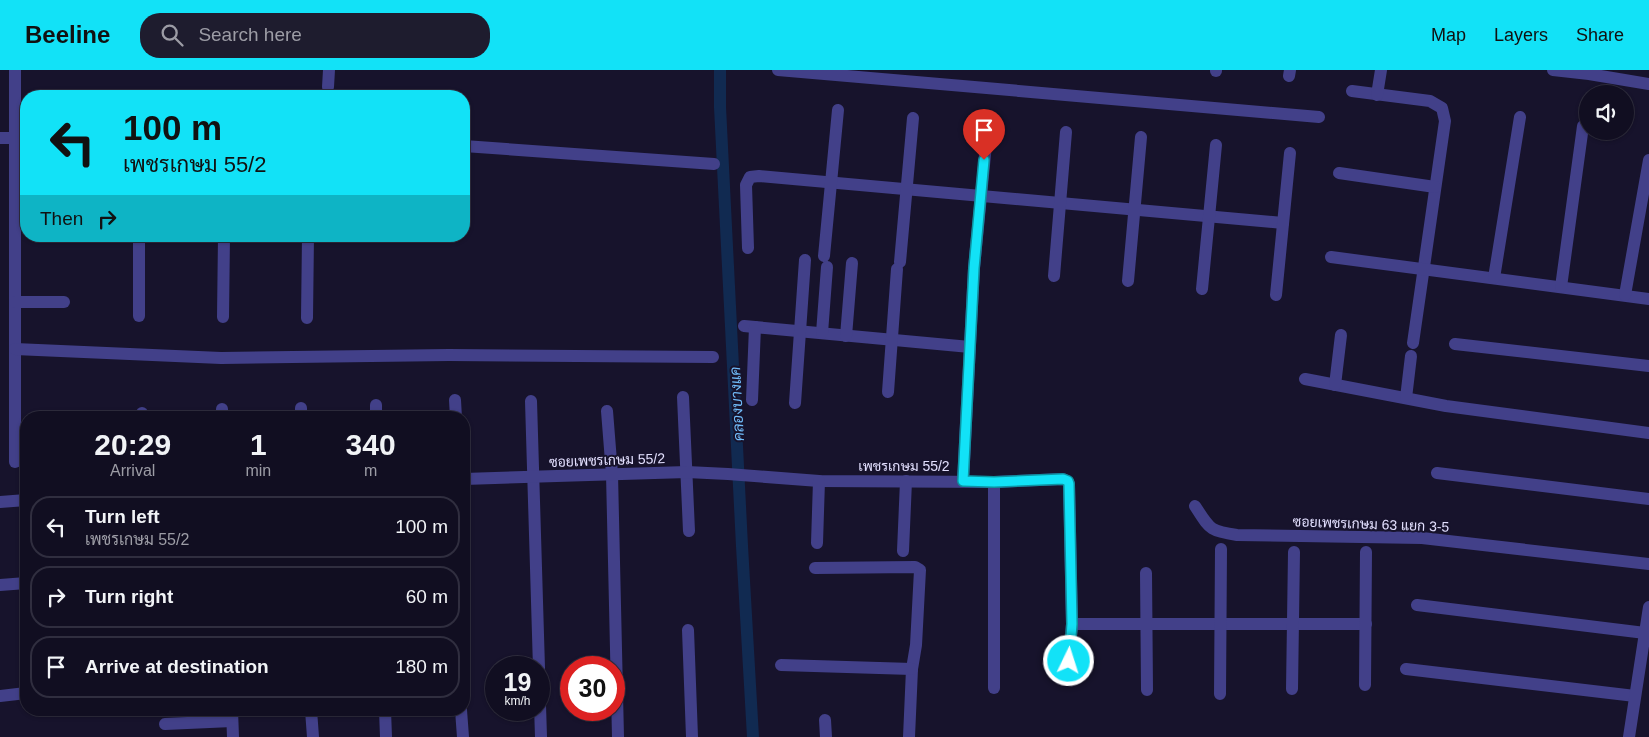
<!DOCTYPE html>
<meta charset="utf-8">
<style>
body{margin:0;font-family:Arial,Sarabun,sans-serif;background:#1e1c2e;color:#f1f3f6;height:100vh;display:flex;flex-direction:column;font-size:19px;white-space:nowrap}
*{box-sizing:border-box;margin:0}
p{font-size:16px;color:#9c9ca5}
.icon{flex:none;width:28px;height:28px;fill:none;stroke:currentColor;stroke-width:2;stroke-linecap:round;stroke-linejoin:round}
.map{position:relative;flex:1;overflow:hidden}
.side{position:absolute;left:20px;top:341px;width:450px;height:305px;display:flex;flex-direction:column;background:#110e21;border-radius:20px;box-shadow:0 1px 4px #0004,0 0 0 1px #302e3f}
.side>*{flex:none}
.hud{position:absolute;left:20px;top:20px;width:450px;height:152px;border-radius:20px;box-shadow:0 1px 4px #0004,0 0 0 1px #302e3f;background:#12e2f7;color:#111;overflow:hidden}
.controls{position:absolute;left:1579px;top:15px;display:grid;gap:10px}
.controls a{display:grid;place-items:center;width:55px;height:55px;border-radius:50%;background:#110e21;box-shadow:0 1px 4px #0004,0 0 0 1px #302e3f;font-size:25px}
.speed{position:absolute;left:485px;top:586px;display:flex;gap:10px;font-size:25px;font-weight:700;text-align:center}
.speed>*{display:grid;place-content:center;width:65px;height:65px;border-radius:50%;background:#110e21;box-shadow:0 1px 4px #0004,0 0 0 1px #302e3f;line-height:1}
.speed small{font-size:12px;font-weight:400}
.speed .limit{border:8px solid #d22;background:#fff;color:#111}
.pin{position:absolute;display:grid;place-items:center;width:42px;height:42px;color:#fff;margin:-51px -21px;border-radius:50% 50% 50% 0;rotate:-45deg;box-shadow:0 0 5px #0007}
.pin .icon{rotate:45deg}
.me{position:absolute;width:55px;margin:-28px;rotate:4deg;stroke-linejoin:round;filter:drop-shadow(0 0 4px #0008)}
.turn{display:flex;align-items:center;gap:18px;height:105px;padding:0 20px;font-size:22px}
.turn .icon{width:65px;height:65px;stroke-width:2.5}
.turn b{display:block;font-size:35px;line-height:42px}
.then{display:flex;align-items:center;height:48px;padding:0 20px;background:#0003;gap:10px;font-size:19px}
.eta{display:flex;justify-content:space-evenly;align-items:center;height:85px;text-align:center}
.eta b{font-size:30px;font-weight:600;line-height:35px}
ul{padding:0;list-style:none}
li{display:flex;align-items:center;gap:15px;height:62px;margin:0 10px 8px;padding:0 10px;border:2px solid #302e3f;border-radius:20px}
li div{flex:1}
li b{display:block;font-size:19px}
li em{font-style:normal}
header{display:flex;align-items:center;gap:30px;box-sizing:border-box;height:70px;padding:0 25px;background:#12e2f7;color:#111}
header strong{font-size:24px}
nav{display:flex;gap:28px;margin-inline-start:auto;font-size:18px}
.search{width:350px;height:45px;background:#1e1c2e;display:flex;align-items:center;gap:12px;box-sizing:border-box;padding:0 18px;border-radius:20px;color:#9c9ca5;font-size:19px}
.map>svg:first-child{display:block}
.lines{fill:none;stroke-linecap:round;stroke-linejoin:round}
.canal{stroke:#112a51;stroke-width:12}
.minor{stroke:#424089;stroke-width:12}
.route-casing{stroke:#0c93a1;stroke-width:12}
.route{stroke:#12e2f7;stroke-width:9}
.labels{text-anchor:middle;stroke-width:4;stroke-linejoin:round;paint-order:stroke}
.street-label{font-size:14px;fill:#e2dffe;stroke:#17132c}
.water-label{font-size:15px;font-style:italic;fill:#71bcfa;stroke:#17132c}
</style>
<header>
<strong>Beeline</strong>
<div class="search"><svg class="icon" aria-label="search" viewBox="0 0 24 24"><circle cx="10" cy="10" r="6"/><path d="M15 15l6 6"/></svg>Search here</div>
<nav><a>Map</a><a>Layers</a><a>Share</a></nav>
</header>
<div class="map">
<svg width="1649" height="667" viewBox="0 0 1649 667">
<rect width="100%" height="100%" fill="#17132c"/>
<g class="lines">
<polyline class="canal" points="720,0 720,37 742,476 753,667"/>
<g class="minor">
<polyline points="15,0 15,392"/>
<polyline points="778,0 1319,47"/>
<polyline points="1553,0 1589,4 1649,14"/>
<polyline points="1216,1 1216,0"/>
<polyline points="1289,6 1290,0"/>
<polyline points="328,17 329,0"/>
<polyline points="1352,21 1430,31 1442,38 1445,51 1413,273"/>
<polyline points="1377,25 1381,0"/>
<polyline points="0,68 26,68"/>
<polyline points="464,76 714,94"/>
<polyline points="1339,103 1435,117"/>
<polyline points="748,178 746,115 750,107 759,106 1283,153"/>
<polyline points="824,186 838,40"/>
<polyline points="1331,187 1649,229"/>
<polyline points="900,192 913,48"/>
<polyline points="1054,206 1066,62"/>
<polyline points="1494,208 1520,47"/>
<polyline points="1128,211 1141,67"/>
<polyline points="1561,217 1583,56"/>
<polyline points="1202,219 1216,75"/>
<polyline points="1276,225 1290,83"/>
<polyline points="1625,225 1649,90"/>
<polyline points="15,232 64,232"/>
<polyline points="139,246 139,166"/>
<polyline points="223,247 224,166"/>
<polyline points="307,248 308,166"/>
<polyline points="744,256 970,277"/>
<polyline points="822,263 827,197"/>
<polyline points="846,266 852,193"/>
<polyline points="1455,274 1649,296"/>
<polyline points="15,279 221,288 449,285 713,287"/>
<polyline points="1305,309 1446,336 1649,363"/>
<polyline points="1335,315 1341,265"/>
<polyline points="888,322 897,199"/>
<polyline points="683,327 689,461"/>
<polyline points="1406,328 1411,286"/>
<polyline points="455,330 456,348"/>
<polyline points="752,330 755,257"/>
<polyline points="531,331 539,598"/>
<polyline points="795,333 805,190"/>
<polyline points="376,335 376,348"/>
<polyline points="301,338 301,348"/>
<polyline points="222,339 222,348"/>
<polyline points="607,341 612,404 618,667"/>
<polyline points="142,343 142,348"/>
<polyline points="1437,403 1649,429"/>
<polyline points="464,409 687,402 728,404 819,411 994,412 1063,409 1067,411 1069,414 1072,554 1068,609"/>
<polyline points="963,411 974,198 988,54"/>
<polyline points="994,412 994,618"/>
<polyline points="0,432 26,430"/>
<path d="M1195,436C1210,459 1209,461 1237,465L1422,468L1649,494"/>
<polyline points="817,473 819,411"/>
<polyline points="903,481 906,411"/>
<polyline points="815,498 915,497 920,500 916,575 912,599 909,667"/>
<polyline points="1146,503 1147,620"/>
<polyline points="0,515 26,513"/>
<polyline points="1417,535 1645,563"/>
<polyline points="1072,554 1366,554"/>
<polyline points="688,560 692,667"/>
<polyline points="781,595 912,599"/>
<polyline points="1406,599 1635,626"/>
<polyline points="539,603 541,667"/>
<polyline points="1365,615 1366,482"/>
<polyline points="1292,619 1294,482"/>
<polyline points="1220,624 1221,479"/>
<polyline points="0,626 26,623"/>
<polyline points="232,640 233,667"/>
<polyline points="311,640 313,667"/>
<polyline points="385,640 386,667"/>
<polyline points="461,640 463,667"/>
<polyline points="825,650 826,667"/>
<polyline points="165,654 232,651"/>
<polyline points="1629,667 1649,537"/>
</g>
</g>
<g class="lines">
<defs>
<polyline id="route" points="984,90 974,198 963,411 994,412 1063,409 1068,411 1069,414 1072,554 1069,591"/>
</defs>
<use href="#route" class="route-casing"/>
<use href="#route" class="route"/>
</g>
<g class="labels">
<g class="street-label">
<text transform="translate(607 390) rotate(-2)" y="5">ซอยเพชรเกษม 55/2</text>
<text x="904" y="401">เพชรเกษม 55/2</text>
<text transform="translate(1371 454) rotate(2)" y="5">ซอยเพชรเกษม 63 แยก 3-5</text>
</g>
<g class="water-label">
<text transform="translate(737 334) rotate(-93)" y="5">คลองบางแค</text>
</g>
</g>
</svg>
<div class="controls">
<a><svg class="icon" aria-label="sound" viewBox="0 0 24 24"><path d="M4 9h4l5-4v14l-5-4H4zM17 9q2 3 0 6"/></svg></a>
</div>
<div class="speed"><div>19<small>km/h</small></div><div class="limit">30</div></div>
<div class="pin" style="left:984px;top:90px;background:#d93025"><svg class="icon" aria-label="arrive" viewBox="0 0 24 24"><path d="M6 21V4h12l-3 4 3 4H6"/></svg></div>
<svg class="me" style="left:1069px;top:591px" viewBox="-20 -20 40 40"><circle r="17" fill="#12e2f7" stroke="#fff" stroke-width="3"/><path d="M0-11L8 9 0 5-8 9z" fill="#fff"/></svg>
<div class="hud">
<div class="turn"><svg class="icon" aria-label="left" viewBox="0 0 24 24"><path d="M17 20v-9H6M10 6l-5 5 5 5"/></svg><div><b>100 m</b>เพชรเกษม 55/2</div></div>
<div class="then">Then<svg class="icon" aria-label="right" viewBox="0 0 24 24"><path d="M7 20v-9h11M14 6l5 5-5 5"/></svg></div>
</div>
<section class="side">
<div class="eta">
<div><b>20:29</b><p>Arrival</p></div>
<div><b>1</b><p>min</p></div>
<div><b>340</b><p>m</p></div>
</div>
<ul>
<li><svg class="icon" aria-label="left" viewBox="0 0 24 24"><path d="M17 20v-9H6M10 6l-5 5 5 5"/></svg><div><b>Turn left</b><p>เพชรเกษม 55/2</p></div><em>100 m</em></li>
<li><svg class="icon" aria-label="right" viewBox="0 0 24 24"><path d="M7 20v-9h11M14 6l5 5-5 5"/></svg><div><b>Turn right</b></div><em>60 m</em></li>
<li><svg class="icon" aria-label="arrive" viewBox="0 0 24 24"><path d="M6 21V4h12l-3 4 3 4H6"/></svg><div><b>Arrive at destination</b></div><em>180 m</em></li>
</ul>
</section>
</div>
